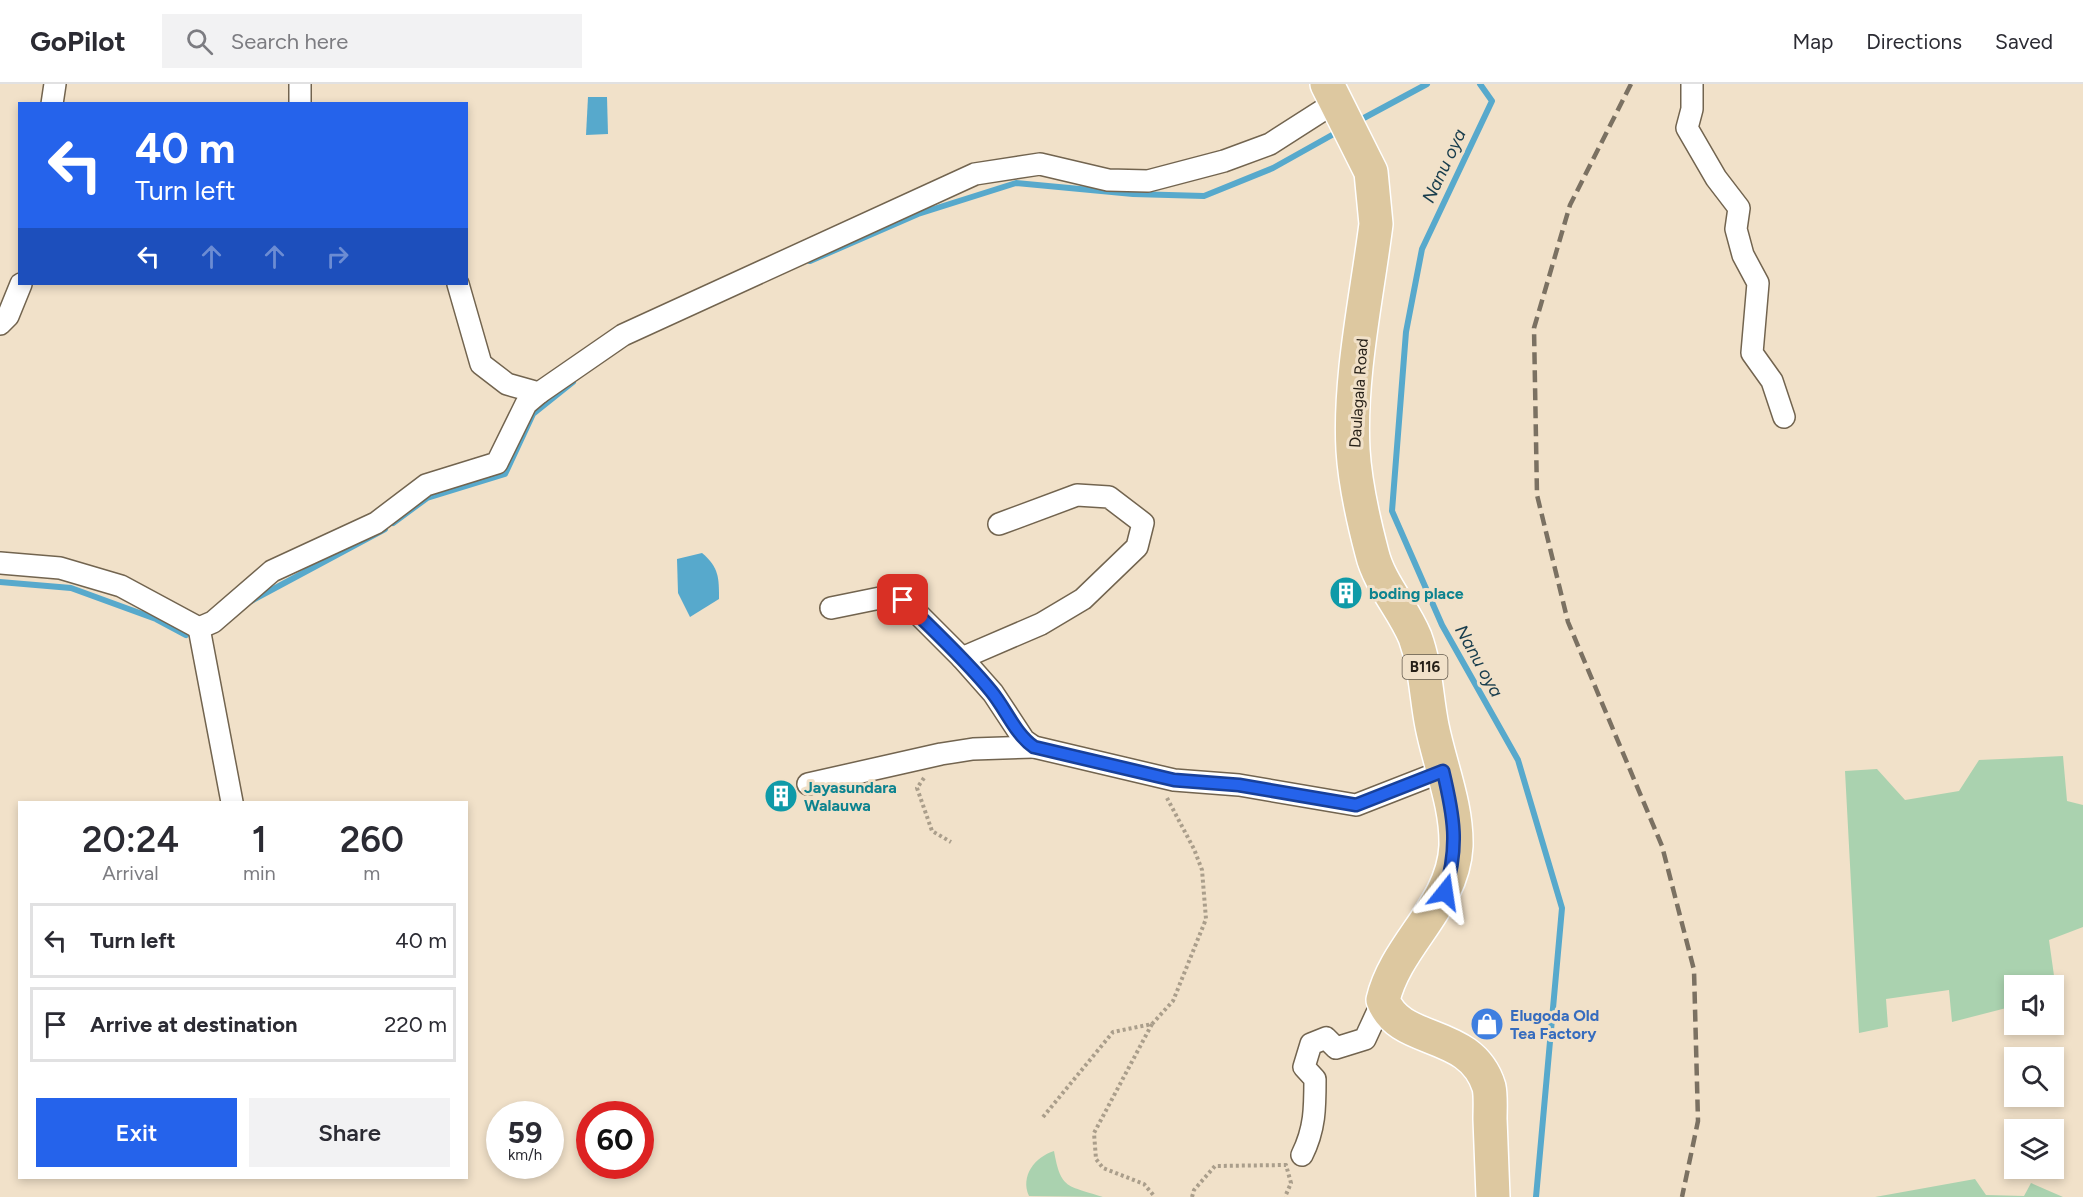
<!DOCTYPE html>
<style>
body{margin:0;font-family:Figtree,sans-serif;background:#f2f2f3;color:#2b2b33;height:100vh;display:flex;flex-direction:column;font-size:22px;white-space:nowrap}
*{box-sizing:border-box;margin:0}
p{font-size:20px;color:#7c7c81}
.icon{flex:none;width:33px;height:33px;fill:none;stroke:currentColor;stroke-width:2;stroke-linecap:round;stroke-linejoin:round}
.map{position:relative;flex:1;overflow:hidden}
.panel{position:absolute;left:18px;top:717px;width:450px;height:378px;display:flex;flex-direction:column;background:#fff;border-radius:0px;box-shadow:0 3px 9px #0003}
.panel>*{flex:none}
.top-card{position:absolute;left:18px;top:18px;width:450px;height:183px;border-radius:0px;box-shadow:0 3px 9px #0003;background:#2563eb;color:#fff;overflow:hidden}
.controls{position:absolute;left:2004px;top:891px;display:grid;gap:12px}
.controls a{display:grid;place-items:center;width:60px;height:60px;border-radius:0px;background:#fff;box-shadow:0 3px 9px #0003;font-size:30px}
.speed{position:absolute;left:486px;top:1017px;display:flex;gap:12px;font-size:30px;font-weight:700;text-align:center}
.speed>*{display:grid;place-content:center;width:78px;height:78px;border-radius:50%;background:#fff;box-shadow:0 3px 9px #0003;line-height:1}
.speed small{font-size:15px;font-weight:400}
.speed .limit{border:9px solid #d22;background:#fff;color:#111}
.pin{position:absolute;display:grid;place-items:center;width:51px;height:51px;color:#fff;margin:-26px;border-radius:12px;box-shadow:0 3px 9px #0006}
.me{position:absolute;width:66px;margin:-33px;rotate:15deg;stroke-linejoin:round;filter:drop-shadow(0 0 4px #0008)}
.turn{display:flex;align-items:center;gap:21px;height:126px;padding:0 18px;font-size:27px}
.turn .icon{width:78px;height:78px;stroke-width:2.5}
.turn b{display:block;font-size:42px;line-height:51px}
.lanes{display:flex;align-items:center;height:57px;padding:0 18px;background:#0003;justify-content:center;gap:30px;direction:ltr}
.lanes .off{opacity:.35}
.eta{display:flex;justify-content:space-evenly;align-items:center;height:102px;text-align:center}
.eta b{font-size:36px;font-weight:600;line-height:42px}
.primary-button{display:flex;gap:12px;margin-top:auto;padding:12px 18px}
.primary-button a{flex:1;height:69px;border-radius:0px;background:#2563eb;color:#fff;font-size:24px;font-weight:600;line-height:69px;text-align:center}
.primary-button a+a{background:#f2f2f3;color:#2b2b33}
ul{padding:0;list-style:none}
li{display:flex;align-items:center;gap:18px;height:75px;margin:0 12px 9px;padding:0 6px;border:3px solid #e1e1e2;border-radius:0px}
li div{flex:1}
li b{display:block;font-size:22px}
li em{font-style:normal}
header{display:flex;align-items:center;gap:36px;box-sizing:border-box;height:84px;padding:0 30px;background:#fff;border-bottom:2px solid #e1e1e2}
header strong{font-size:28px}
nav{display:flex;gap:33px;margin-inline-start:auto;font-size:21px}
.search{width:420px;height:54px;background:#f2f2f3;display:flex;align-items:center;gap:15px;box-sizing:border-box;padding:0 21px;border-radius:0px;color:#7c7c81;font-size:22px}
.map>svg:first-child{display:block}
.green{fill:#aad2af}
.water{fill:#57a9cc}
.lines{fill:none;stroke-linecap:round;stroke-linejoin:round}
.stream{stroke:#57a9cc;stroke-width:6}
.street-casing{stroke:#72644f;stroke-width:24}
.primary-casing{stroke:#fff;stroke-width:36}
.path{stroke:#aa9e8b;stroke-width:4;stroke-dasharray:3 3;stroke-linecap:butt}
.street{stroke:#fff;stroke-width:21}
.primary{stroke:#ddc8a0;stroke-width:33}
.rail{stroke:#7b7162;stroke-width:4.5;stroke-dasharray:12 6;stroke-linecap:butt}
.route-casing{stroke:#184099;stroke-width:15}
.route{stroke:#2563eb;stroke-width:10}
.labels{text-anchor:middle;stroke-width:6;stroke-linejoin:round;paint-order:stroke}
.shield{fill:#f1e1c9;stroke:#62594c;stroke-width:1.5}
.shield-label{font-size:15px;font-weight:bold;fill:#251f17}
.street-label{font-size:16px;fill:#251f17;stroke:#f1e1c9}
.culture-label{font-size:16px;font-weight:bold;fill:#0d838f;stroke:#f1e1c9;text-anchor:start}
.shop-label{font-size:16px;font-weight:bold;fill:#366cbe;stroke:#f1e1c9;text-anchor:start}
.water-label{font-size:18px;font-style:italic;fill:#173c4c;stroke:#f1e1c9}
</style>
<header>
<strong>GoPilot</strong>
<div class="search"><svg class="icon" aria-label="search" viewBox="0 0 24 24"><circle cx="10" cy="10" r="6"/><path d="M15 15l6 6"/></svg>Search here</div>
<nav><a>Map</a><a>Directions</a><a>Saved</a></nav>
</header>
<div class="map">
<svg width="2083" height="1113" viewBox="0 0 2083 1113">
<rect width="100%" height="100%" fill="#f1e1c9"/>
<g class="green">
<polygon points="2063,672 2067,717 2083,721 2083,843 2049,856 2057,913 2054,915 2054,902 2014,902 2014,922 1952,938 1949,906 1886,915 1888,943 1859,949 1845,687 1877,685 1905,716 1959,707 1979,676"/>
<path d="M1054,1067C1061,1106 1067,1101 1103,1113L1029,1112C1020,1092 1035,1073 1054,1067Z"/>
<polygon points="1975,1095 1986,1111 2024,1112 2031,1099 2063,1113 1875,1113"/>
</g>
<g class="water">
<polygon points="588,13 607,13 608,50 586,51"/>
<path d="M702,469C719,483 719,494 719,515L690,533L678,509L677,475Z"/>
</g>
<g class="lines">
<g class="stream">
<polyline points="1480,0 1492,17 1422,165 1406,248 1392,427 1442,541 1518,676 1562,824 1536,1113"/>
<polyline points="1362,35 1427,0"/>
<polyline points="810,177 918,130 1016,99 1133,110 1204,112 1273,84 1332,51"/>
<polyline points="393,439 427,414 505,390 533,330 573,298"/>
<polyline points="0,498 71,504 156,535 186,551"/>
<polyline points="251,517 385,445"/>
</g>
<defs>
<g id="street">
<polyline points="300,0 300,20"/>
<polyline points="1692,0 1692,25 1687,44 1716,94 1739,124 1736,145 1743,171 1758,199 1752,269 1772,297 1784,333"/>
<polyline points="52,20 55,0"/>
<polyline points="458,200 481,280 507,300 539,309 623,251 975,90 1040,80 1108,96 1148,97 1224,77 1270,60 1334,19"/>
<polyline points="0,240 8,232 21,200"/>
<polyline points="999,440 1077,411 1109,413 1143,439 1137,463 1083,515 1041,540 962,574 993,609 1024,656 1034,663 1174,696 1239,701 1356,721 1443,687"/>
<polyline points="0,479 60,484 121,502 199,544 213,538 272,487 376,439 426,401 497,379 526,320 539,309"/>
<polyline points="831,524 890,512 904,516 962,574"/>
<polyline points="199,544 232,718"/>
<polyline points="808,700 941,670 973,665 1034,663"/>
<path d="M1302,1071C1315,1045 1315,1024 1315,995L1304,983L1311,960L1326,954L1336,964L1365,955L1383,916"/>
</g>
<path id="primary" d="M1327,0L1371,88L1376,140C1367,212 1349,293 1353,366C1355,400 1363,435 1372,469C1379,499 1403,524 1415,553C1426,583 1426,612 1432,642C1440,682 1457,721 1456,762C1453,823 1396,860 1383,916C1400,962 1471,944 1489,1003C1491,1012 1490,1025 1490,1035C1491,1061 1492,1087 1493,1113"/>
</defs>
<use href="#street" class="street-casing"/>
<use href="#primary" class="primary-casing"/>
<g class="path">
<polyline points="924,694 917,704 932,747 951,758"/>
<polyline points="1152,940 1173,917 1206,835 1202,786 1194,765 1167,714"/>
<polyline points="1043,1033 1113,948 1152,940 1094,1049 1096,1075 1103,1084 1144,1100 1155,1113"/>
<polyline points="1192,1113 1194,1106 1215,1082 1286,1081 1291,1099 1285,1113"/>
</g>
<use href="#street" class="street"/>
<use href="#primary" class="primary"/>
<polyline class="rail" points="1631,0 1570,121 1534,244 1537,411 1568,538 1662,762 1694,886 1698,1037 1682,1113"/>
</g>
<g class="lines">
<defs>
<path id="route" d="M903,516C933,546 965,575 991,607C1006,625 1015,650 1034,663L1174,696L1239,701L1356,721L1443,687C1454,733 1459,762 1445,808"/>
</defs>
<use href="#route" class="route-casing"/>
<use href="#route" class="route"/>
</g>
<defs>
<symbol id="building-disc" viewBox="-11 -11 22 22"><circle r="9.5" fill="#0f9aa8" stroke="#f1e1c9"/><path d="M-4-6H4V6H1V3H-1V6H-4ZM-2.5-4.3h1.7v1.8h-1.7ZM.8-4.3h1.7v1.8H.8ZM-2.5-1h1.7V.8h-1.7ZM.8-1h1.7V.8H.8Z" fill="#fff"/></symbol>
<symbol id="shop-disc" viewBox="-11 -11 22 22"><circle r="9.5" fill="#3f7fe0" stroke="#f1e1c9"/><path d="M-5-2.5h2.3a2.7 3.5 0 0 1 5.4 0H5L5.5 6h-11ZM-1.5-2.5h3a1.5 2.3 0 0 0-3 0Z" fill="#fff"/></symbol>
</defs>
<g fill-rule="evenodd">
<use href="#building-disc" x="1327" y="490" width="38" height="38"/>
<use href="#building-disc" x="762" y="693" width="38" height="38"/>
<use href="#shop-disc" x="1468" y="921" width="38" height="38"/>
</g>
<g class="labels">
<rect class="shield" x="1402.5" y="571" width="45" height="24" rx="4.5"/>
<g class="shield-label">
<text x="1425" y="588">B116</text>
</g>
<g class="street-label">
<text transform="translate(1358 309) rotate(-86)" y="6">Daulagala Road</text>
</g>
<g class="culture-label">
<text x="1369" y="515">boding place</text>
<text x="804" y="709">Jayasundara<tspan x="804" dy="18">Walauwa</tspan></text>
</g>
<g class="shop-label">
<text x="1510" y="937">Elugoda Old<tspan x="1510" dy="18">Tea Factory</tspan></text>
</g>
<g class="water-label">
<text transform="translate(1444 82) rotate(-65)" y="6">Nanu oya</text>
<text transform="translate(1479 577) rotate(61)" y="6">Nanu oya</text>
</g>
</g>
</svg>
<div class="controls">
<a><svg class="icon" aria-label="sound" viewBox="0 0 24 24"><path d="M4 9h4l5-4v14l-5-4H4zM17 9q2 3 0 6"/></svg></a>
<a><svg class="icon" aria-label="search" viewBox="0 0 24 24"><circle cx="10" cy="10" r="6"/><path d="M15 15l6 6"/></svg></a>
<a><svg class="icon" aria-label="layers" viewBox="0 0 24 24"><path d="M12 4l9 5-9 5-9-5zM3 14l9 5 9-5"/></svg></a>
</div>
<div class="speed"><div>59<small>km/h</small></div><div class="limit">60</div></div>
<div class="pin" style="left:903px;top:516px;background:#d93025"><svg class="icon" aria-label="arrive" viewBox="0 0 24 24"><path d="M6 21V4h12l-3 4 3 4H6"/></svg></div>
<svg class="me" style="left:1445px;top:808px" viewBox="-20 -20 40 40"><path d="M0-17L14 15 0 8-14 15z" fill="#2563eb" stroke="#fff" stroke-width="4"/></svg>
<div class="top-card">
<div class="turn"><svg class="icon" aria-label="left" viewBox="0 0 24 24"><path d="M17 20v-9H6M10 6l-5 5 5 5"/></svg><div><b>40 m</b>Turn left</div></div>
<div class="lanes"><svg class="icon" aria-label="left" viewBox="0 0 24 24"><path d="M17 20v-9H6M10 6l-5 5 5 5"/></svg><svg class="icon off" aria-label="ahead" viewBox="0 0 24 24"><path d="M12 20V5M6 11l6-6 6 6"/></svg><svg class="icon off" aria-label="ahead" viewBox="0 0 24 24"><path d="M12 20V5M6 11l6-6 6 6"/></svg><svg class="icon off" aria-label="right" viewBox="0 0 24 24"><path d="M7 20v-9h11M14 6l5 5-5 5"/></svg></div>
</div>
<section class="panel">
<div class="eta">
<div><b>20:24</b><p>Arrival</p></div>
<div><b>1</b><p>min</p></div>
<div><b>260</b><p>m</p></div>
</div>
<ul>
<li><svg class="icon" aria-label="left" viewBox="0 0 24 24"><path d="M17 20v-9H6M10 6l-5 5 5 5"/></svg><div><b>Turn left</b></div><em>40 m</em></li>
<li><svg class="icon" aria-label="arrive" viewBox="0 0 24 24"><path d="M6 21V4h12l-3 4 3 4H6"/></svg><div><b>Arrive at destination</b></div><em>220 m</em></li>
</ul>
<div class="primary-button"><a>Exit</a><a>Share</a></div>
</section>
</div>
